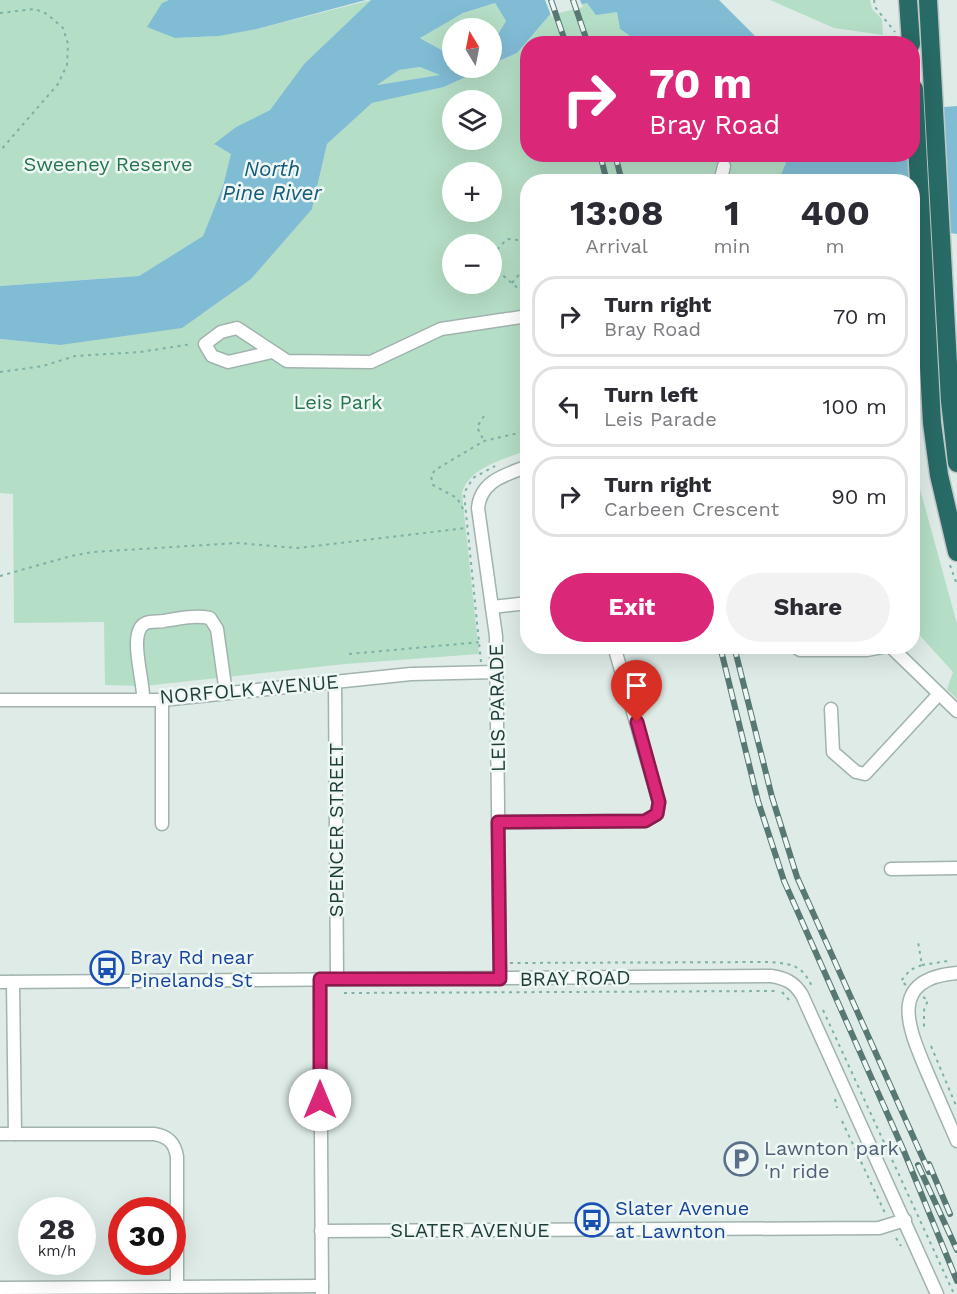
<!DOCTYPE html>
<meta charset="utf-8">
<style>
body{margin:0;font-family:"Work Sans",sans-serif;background:#f2f2f3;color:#2b2b33;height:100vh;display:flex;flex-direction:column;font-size:22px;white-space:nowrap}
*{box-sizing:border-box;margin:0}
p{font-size:20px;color:#7c7c81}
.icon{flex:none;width:33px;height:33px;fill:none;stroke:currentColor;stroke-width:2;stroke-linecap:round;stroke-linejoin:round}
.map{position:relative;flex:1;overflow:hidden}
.drawer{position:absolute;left:520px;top:174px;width:400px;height:480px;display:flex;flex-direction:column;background:#fff;border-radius:24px;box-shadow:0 6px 24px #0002}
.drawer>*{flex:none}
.banner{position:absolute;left:520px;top:36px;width:400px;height:126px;border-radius:24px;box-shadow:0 6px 24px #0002;background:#db2777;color:#fff;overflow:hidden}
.needle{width:39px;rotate:350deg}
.controls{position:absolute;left:442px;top:18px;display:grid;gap:12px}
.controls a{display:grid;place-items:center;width:60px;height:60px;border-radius:50%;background:#fff;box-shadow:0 6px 24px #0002;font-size:30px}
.speed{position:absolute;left:18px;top:1197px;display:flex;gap:12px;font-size:30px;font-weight:700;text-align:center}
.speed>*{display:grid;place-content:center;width:78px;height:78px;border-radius:50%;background:#fff;box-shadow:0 6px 24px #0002;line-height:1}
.speed small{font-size:15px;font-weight:400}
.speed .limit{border:9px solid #d22;background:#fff;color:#111}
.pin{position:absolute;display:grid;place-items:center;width:51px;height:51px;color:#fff;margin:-62px -26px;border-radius:50% 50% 50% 0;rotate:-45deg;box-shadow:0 0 6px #0007}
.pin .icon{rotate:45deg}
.me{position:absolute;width:66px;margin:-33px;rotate:0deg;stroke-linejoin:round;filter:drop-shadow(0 0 4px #0008)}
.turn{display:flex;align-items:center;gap:21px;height:126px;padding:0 30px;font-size:27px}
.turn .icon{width:78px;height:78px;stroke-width:2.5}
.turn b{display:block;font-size:42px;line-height:51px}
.eta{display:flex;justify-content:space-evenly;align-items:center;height:102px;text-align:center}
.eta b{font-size:36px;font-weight:700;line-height:42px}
.primary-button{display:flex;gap:12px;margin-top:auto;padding:12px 30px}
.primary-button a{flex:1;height:69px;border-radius:36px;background:#db2777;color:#fff;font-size:24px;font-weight:700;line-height:69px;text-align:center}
.primary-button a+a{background:#f2f2f3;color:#2b2b33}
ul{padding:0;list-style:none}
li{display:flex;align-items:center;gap:18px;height:81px;margin:0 12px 9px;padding:0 18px;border:3px solid #e1e1e2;border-radius:24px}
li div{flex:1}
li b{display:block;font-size:22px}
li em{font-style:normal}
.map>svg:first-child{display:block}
.green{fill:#b5dec6;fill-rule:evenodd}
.water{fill:#81bcd5;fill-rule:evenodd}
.pier{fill:#deebe7}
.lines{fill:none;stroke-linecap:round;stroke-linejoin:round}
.minor-casing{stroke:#a1b3af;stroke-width:15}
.highway-casing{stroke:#c0c8c7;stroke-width:21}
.path{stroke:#7cb1a8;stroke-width:2;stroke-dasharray:3 4.5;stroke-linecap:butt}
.minor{stroke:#fff;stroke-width:12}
.highway{stroke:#286a65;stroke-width:18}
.rail-casing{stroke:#587874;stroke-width:6}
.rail{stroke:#eef7f4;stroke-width:4;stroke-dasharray:11;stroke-linecap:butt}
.route-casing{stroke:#8e194d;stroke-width:15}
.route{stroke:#db2777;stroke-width:10}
.labels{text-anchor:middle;stroke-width:5;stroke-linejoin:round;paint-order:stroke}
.park-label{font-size:20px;fill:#267550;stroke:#eef7f4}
.street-label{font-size:20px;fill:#1e3c38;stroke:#eef7f4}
.transit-label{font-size:20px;fill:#164399;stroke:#eef7f4;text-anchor:start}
.service-label{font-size:20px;fill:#4e5e75;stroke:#eef7f4;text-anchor:start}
.water-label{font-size:21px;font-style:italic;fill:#155b7b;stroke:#eef7f4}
</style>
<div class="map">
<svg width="957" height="1294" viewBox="0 0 957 1294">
<rect width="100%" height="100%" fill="#deebe7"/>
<g class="green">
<polygon points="0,0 169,0 162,3 176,38 218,36 257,29 371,0 304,64 270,110 236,127 215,145 232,154 223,186 203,236 139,276 0,286"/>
<polygon points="770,0 870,0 872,9 882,19 883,35 834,28"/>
<polygon points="495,3 506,21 492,44 492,28 453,28 453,53 447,53 419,37 463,13"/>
<path d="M587,3L617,12L620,29L640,43L528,44V154H776L786,163L778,181L528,182V450C505,459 469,467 462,493L479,654L345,664L144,686L105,685L104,622L14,623L13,494L0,493V339L60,345L312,209L327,144L372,103L444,87L485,68H492V64L517,53L553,11ZM453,100H492V140H453ZM453,172H492V212H453ZM453,244H492V284H453Z"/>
<polygon points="420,67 442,75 376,85 399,70"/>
<polygon points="914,467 957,624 957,699 947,689 953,672 914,629"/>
</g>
<g class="water">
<polygon points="169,0 366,0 257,29 219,36 175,38 147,27 162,3"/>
<path d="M371,0H719L762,43H640L620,29L617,12L596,15L587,3L553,11L517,53L492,64V44L506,21L495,3L463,13L420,38L447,53H453V68H485L444,87L372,103L327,144L312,209L251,279L182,328L60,345L0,339V286L139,276L203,236L223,186L231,154L214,144L236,127L270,110L304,64ZM420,67L440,75L377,85L399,70Z"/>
<polygon points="914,100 945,107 957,106 957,234 914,228 914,182 778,181 786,163 776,155 914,154"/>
</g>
<polygon class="pier" points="545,0 580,0 583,7 555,14 552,18"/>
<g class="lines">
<defs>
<g id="minor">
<polyline points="720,182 724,166"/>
<polyline points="272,352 228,362 212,356 205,344 221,332 237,328 287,361 371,362 441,329 528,316"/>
<polyline points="492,607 528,603"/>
<polyline points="794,646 800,650 867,650 888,646"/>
<polyline points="890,646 957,711"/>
<polyline points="335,681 337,979"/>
<path d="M143,698C144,680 127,631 146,623C151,621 159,622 164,621C180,618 195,615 210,618L217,629L226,693"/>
<polyline points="0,700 162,700 411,674 497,672"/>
<polyline points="162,700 162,824"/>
<polyline points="831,709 833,752 856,772 865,774 939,694"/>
<polyline points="499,822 645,821 657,814 659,802 614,646"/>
<polyline points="891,869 957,868"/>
<path d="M957,973C887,979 908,1027 927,1072C937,1095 947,1118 957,1141"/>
<polyline points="320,979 322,1294"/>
<path d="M500,979L496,636L478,508C481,480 506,475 528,466"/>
<path d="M0,982L771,976C785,978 794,982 802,995L937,1294"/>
<polyline points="13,982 15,1134"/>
<path d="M0,1134H154C168,1136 175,1143 177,1157V1287"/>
<polyline points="321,1231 879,1228 905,1220"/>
<polyline points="0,1288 322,1286"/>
</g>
<g id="highway">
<polyline points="908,0 911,44"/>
<polyline points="928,0 950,401 957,463"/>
<polyline points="914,89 932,423 939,475 957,552"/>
</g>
</defs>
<use href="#minor" class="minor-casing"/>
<use href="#highway" class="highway-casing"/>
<g class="path">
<polyline points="874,0 875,7 895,32"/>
<polyline points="0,13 35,9 47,14 63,28 68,44 67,65 58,84 0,151"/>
<polyline points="492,255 507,239 528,241"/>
<polyline points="492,266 528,297"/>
<polyline points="512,283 528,264"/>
<polyline points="462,289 467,284"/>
<polyline points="0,372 43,366 75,356 140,352 192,344"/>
<polyline points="484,416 477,427 484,441"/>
<polyline points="914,422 919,447"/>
<polyline points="463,509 457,498 433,485 431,476 435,470 484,441 527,431"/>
<polyline points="950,565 957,585"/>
<polyline points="0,576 71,556 93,552 237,543 298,548 466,528"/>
<polyline points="349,654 481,642"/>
<polyline points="481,662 464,493 473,478 495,466"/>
<path d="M510,963L769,962C793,964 803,965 813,989"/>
<polyline points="922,965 948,961"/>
<polyline points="906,985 901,981 910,970 922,965 918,942"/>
<polyline points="782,992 790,1001"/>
<polyline points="344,993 777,991"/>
<polyline points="923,997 928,1000 924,1010 924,1027"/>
<polyline points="823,1010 954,1294"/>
<polyline points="931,1046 957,1108"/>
<polyline points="835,1099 837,1108"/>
<polyline points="842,1121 885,1213"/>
<polyline points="896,1238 901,1246"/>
</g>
<use href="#minor" class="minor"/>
<use href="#highway" class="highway"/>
<defs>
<g id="rail">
<polyline points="551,0 566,44"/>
<polyline points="573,0 588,44"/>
<polyline points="600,154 607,182"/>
<polyline points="615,154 622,182"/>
<polyline points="720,646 758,801 784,881 903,1149 957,1281"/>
<polyline points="734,646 772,797 797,877 929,1172"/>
<polyline points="929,1164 950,1214"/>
<polyline points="918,1165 957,1250"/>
</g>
</defs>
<use href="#rail" class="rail-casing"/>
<use href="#rail" class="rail"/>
</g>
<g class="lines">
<defs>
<polyline id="route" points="320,1100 320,979 500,979 498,822 645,821 657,814 659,802 637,722"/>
</defs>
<use href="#route" class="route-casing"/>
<use href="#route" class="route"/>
</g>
<defs>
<symbol id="bus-ring" viewBox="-11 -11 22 22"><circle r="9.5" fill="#eef7f4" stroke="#1a4fb4" stroke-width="1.5"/><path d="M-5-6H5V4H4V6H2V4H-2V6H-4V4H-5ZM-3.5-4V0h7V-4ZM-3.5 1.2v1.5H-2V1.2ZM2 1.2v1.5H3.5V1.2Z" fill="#1a4fb4"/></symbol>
<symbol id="parking-ring" viewBox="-11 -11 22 22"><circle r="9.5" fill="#eef7f4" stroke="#5c6f8a" stroke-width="1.5"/><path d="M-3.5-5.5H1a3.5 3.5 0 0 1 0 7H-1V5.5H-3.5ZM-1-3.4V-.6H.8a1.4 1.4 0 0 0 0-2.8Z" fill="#5c6f8a"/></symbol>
</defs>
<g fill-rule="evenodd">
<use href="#bus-ring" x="88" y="949" width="38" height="38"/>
<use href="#parking-ring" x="722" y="1140" width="38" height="38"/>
<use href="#bus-ring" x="573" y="1201" width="38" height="38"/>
</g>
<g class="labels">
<g class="park-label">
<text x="108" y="171">Sweeney Reserve</text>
<text x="338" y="409">Leis Park</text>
</g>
<g class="street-label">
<text transform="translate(249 689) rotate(-5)" y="7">NORFOLK AVENUE</text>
<text transform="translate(497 708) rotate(-91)" y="7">LEIS PARADE</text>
<text transform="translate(336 830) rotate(-90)" y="7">SPENCER STREET</text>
<text transform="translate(575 978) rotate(-1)" y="7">BRAY ROAD</text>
<text x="470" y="1237">SLATER AVENUE</text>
</g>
<g class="transit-label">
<text x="130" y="964">Bray Rd near<tspan x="130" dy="23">Pinelands St</tspan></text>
<text x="615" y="1215">Slater Avenue<tspan x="615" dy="23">at Lawnton</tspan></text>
</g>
<g class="service-label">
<text x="764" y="1155">Lawnton park<tspan x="764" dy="23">'n' ride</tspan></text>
</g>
<g class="water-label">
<text x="272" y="176">North<tspan x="272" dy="24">Pine River</tspan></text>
</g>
</g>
</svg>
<div class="controls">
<a><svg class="needle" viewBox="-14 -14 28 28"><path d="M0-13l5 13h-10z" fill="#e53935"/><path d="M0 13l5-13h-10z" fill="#7c7c81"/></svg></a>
<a><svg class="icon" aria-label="layers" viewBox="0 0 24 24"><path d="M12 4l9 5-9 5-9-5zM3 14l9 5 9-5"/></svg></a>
<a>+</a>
<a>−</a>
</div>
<div class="speed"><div>28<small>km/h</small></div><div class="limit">30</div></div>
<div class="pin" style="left:637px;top:722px;background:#d93025"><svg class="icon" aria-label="arrive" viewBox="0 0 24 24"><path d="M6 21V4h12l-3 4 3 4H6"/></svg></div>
<svg class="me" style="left:320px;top:1100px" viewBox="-20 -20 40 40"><circle r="19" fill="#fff"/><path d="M0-13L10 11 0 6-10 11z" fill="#db2777"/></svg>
<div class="banner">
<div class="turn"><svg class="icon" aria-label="right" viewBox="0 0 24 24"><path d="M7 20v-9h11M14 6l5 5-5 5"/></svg><div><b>70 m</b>Bray Road</div></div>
</div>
<section class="drawer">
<div class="eta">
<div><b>13:08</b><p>Arrival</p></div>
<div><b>1</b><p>min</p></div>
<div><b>400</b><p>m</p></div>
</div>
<ul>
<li><svg class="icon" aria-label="right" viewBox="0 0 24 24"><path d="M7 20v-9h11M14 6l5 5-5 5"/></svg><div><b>Turn right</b><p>Bray Road</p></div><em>70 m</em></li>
<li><svg class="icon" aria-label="left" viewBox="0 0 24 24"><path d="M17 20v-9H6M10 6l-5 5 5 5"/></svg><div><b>Turn left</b><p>Leis Parade</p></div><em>100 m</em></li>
<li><svg class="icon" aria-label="right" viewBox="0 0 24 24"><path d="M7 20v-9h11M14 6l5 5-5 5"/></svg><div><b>Turn right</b><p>Carbeen Crescent</p></div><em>90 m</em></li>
</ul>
<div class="primary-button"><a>Exit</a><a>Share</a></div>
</section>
</div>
